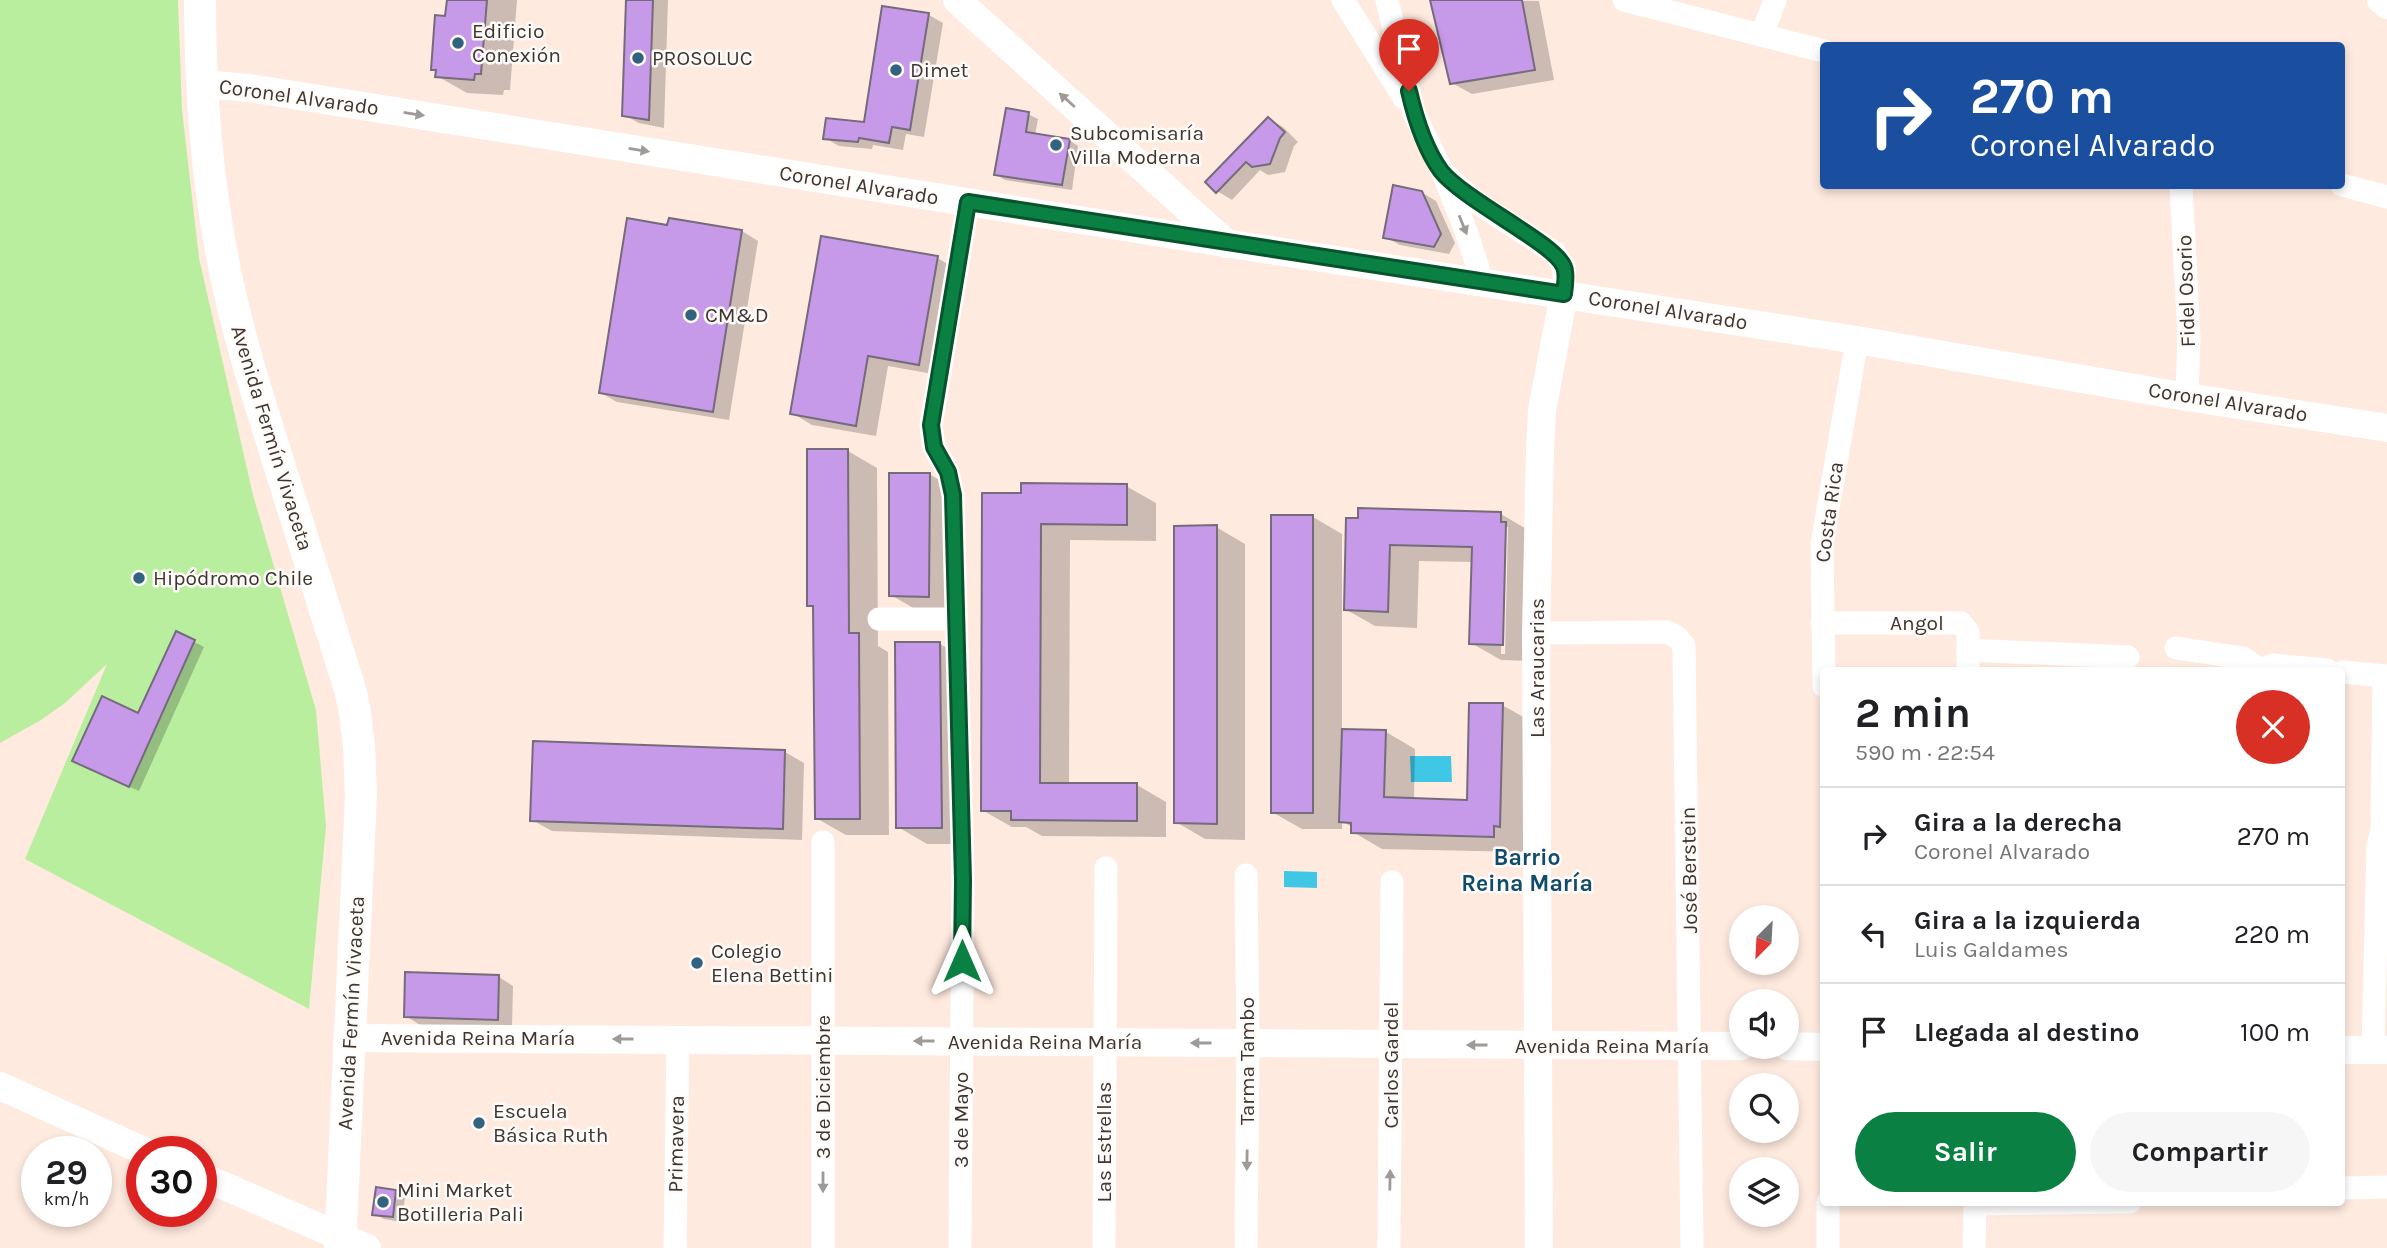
<!DOCTYPE html>
<html lang="es">
<meta charset="utf-8">
<style>
body{margin:0;font-family:Karla,sans-serif;background:#f6f6f6;color:#202124;height:100vh;display:flex;flex-direction:column;font-size:26px;white-space:nowrap}
*{box-sizing:border-box;margin:0}
p{font-size:23px;color:#757577}
.icon{flex:none;width:38px;height:38px;fill:none;stroke:currentColor;stroke-width:2;stroke-linecap:round;stroke-linejoin:round}
.map{position:relative;flex:1;overflow:hidden}
.side{position:absolute;left:1820px;top:667px;width:525px;height:539px;display:flex;flex-direction:column;background:#fff;border-radius:7px;box-shadow:0 4px 10px #0003}
.side>*{flex:none}
.hud{position:absolute;left:1820px;top:42px;width:525px;height:147px;border-radius:7px;box-shadow:0 4px 10px #0003;background:#1a4fa0;color:#fff;overflow:hidden}
.needle{width:46px;rotate:204deg}
.fabs{position:absolute;left:1729px;top:905px;display:grid;gap:14px}
.fabs a{display:grid;place-items:center;width:70px;height:70px;border-radius:50%;background:#fff;box-shadow:0 4px 10px #0003;font-size:35px}
.speed{position:absolute;left:21px;top:1136px;display:flex;gap:14px;font-size:35px;font-weight:700;text-align:center}
.speed>*{display:grid;place-content:center;width:91px;height:91px;border-radius:50%;background:#fff;box-shadow:0 4px 10px #0003;line-height:1}
.speed small{font-size:18px;font-weight:400}
.speed .limit{border:10px solid #d22;background:#fff;color:#111}
.pin{position:absolute;display:grid;place-items:center;width:60px;height:60px;color:#fff;margin:-72px -30px;border-radius:50% 50% 50% 0;rotate:-45deg;box-shadow:0 0 7px #0007}
.pin .icon{rotate:45deg}
.me{position:absolute;width:77px;margin:-38px;rotate:0deg;stroke-linejoin:round;filter:drop-shadow(0 0 5px #0008)}
.turn{display:flex;align-items:center;gap:24px;height:147px;padding:0 35px;font-size:32px}
.turn .icon{width:91px;height:91px;stroke-width:2.5}
.turn b{display:block;font-size:49px;line-height:60px}
.round{display:grid;place-items:center;flex:none;width:74px;height:74px;border-radius:37px;background:#f6f6f6}
.headline{display:flex;align-items:center;justify-content:space-between;height:119px;padding:0 35px}
h1{font-size:42px;font-weight:700;line-height:52px}
.primary-button{display:flex;gap:14px;margin-top:auto;padding:14px 35px}
.primary-button a{flex:1;height:80px;border-radius:42px;background:#0b8043;color:#fff;font-size:28px;font-weight:700;line-height:80px;text-align:center}
.primary-button a+a{background:#f6f6f6;color:#202124}
ul{padding:0;list-style:none}
li{display:flex;align-items:center;gap:21px;height:98px;padding:0 35px;border-top:2px solid #e0e0e0}
li div{flex:1}
li b{display:block;font-size:26px}
li em{font-style:normal}
.map>svg:first-child{display:block}
.green{fill:#baee9f}
.water{fill:#41c7e6}
.shadow{fill:#0003;fill-rule:evenodd}
.building{fill:#c799e9;stroke:#746b7b;stroke-width:2}
.lines{fill:none;stroke-linecap:round;stroke-linejoin:round}
.minor{stroke:#fff;stroke-width:23}
.tertiary{stroke:#fff;stroke-width:28}
.secondary{stroke:#fff;stroke-width:32}
.oneway{fill:#9e9a98}
.route-casing{stroke:#07532c;stroke-width:18}
.route{stroke:#0b8043;stroke-width:12}
.poi-dot{fill:#316280;stroke:#fffbf9;stroke-width:2.5}
.labels{text-anchor:middle;stroke-width:5;stroke-linejoin:round;paint-order:stroke}
.poi-label{font-size:21px;fill:#3d3531;stroke:#fffbf9;text-anchor:start}
.street-label{font-size:21px;fill:#3d3531;stroke:#fffbf9}
.neighbourhood-label{font-size:23px;font-weight:bold;fill:#0e4c6c;stroke:#fffbf9}
</style>
<div class="map">
<svg width="2387" height="1248" viewBox="0 0 2387 1248">
<rect width="100%" height="100%" fill="#ffeadf"/>
<polygon class="green" points="0,0 178,0 182,110 199,258 253,495 316,710 326,826 309,1009 25,859 107,664 65,703 41,720 0,743"/>
<g class="water">
<polygon points="1410,756 1451,756 1452,782 1411,782"/>
<polygon points="1284,871 1317,872 1317,888 1284,887"/>
</g>
<g class="shadow">
<polygon points="453,0 517,0 510,90 504,90 503,95 467,93 437,76 437,72 433,69 472,20"/>
<polygon points="628,0 668,0 664,128 639,123 624,115"/>
<polygon points="1432,0 1539,1 1554,80 1472,94 1452,83"/>
<polygon points="929,15 943,23 924,137 906,134 903,150 873,145 872,149 839,146 825,138 865,124"/>
<polygon points="1028,114 1038,119 1035,135 1069,140 1078,146 1072,190 1005,180 995,174"/>
<polygon points="1269,119 1283,127 1298,142 1294,146 1285,172 1268,175 1260,170 1232,200 1217,191"/>
<polygon points="1421,192 1436,201 1455,243 1449,254 1400,245 1385,237"/>
<polygon points="670,220 742,231 758,241 729,420 617,402 601,393"/>
<polygon points="937,258 957,269 939,375 888,366 876,436 812,425 792,413"/>
<polygon points="848,451 877,468 878,646 888,652 889,835 846,835 816,818 815,608 809,605"/>
<polygon points="929,474 959,491 958,612 920,612 891,595"/>
<polygon points="1126,486 1156,503 1156,541 1070,540 1069,785 1137,785 1166,802 1166,837 1042,836 1026,827 1012,827 982,810 1023,495"/>
<path d="M1501,514L1530,531L1532,661L1501,660L1471,643L1473,562L1419,561L1417,628L1375,626L1345,609L1348,519ZM1504,527H1508L1505,654H1501Z"/>
<polygon points="1313,517 1342,534 1342,731 1386,732 1415,749 1414,800 1468,802 1502,705 1532,722 1523,852 1382,849 1353,832 1353,828 1342,821 1342,829 1302,829 1272,812"/>
<polygon points="1216,527 1245,544 1245,840 1205,839 1176,822"/>
<polygon points="177,633 204,647 139,791 83,766 138,715"/>
<polygon points="940,644 969,661 970,844 927,844 898,827"/>
<polygon points="785,752 804,763 802,840 552,831 532,820"/>
<polygon points="499,977 513,986 512,1028 420,1025 406,1016"/>
<polygon points="396,1191 405,1197 402,1222 384,1219 374,1214"/>
</g>
<g class="building">
<polygon points="447,0 487,0 481,74 475,74 474,80 435,77 436,70 431,70 435,15 445,16"/>
<polygon points="626,0 653,0 649,120 622,116"/>
<polygon points="1430,0 1522,0 1535,70 1450,84"/>
<polygon points="882,6 929,13 910,130 892,127 889,143 859,138 858,142 823,139 826,118 864,122"/>
<polygon points="1006,108 1029,112 1026,132 1070,139 1062,185 994,175"/>
<polygon points="1268,117 1285,132 1280,138 1270,164 1252,167 1246,162 1216,193 1205,182"/>
<polygon points="1393,185 1422,191 1441,234 1434,247 1383,238"/>
<polygon points="627,218 667,225 669,218 742,230 713,412 599,393"/>
<polygon points="821,236 938,256 919,365 868,356 856,426 790,414"/>
<polygon points="807,449 848,449 849,633 859,633 860,819 815,819 813,606 807,606"/>
<polygon points="889,473 930,473 929,597 889,596"/>
<polygon points="1021,483 1127,484 1127,525 1041,524 1040,783 1137,783 1137,821 1011,820 1011,811 981,811 982,493 1021,493"/>
<polygon points="1358,508 1501,512 1501,522 1506,522 1503,645 1469,644 1472,547 1390,545 1388,612 1344,610 1346,518 1358,518"/>
<rect x="1271" y="515" width="42" height="298"/>
<polygon points="1217,525 1217,824 1174,823 1174,526"/>
<polygon points="176,631 195,640 129,787 72,761 102,696 138,713"/>
<polygon points="895,642 940,642 942,828 896,828"/>
<polygon points="1469,703 1503,703 1500,827 1494,826 1494,837 1351,833 1351,823 1339,822 1342,729 1386,730 1384,797 1467,800"/>
<polygon points="533,741 785,750 783,829 530,821"/>
<polygon points="405,972 499,975 498,1020 404,1017"/>
<polygon points="376,1187 396,1190 393,1217 372,1215"/>
</g>
<g class="lines">
<g class="minor">
<polyline points="1343,0 1404,98"/>
<polyline points="1387,0 1414,113 1442,171 1466,231 1478,268 1478,281"/>
<polyline points="1624,0 1824,51"/>
<polyline points="1762,35 1775,0"/>
<polyline points="1448,177 1473,200 1555,253 1564,267 1564,294"/>
<polyline points="2342,185 2387,197"/>
<polyline points="2181,186 2189,336 2187,397"/>
<polyline points="879,619 956,619"/>
<polyline points="1822,623 1961,623 1968,632 1968,670"/>
<polyline points="1536,633 1667,632 1677,637 1684,646 1692,1248"/>
<polyline points="2176,648 2243,658 2260,670"/>
<polyline points="1968,650 2128,657"/>
<polyline points="2259,670 2273,665 2327,670"/>
<polyline points="2342,672 2387,676"/>
<polyline points="1824,686 1822,544 1857,340"/>
<polyline points="1246,875 1248,1043 1246,1248"/>
<polyline points="2373,1050 2378,846 2382,830 2384,676"/>
<polyline points="2342,1188 2387,1187"/>
<polyline points="1828,1202 1828,1248"/>
<polyline points="1975,1204 2130,1202"/>
<polyline points="675,1248 678,1040"/>
<polyline points="823,1248 823,842"/>
<polyline points="960,1248 963,880 953,495 948,472 934,447 931,425 968,202"/>
<polyline points="1104,1248 1106,868"/>
<polyline points="1389,1248 1392,882"/>
<polyline points="1974,1248 1975,1202"/>
</g>
<g class="tertiary">
<polyline points="957,0 1227,244"/>
<polyline points="2381,0 2387,5"/>
<polyline points="202,84 249,88 1231,244 1857,340 2187,397 2387,428"/>
<polyline points="349,1038 1741,1046"/>
<polyline points="1787,1046 1824,1047"/>
<polyline points="2342,1050 2387,1050"/>
<polyline points="0,1086 146,1152"/>
<polyline points="201,1176 367,1248"/>
<polyline points="1539,1248 1536,633 1540,450 1542,410 1564,294"/>
</g>
<path class="secondary" d="M200,0C200,94 207,188 227,280C240,342 260,403 279,464C302,538 325,612 349,686L354,706L359,746L361,796L340,1248"/>
</g>
<defs><path id="oneway-solid" d="M-6-.8H1V-3.2L6.5 0L1 3.2V.8H-6Z" transform="scale(1.75)"/></defs>
<g class="oneway">
<use href="#oneway-solid" transform="translate(1067 100) rotate(-138)"/>
<use href="#oneway-solid" transform="translate(414 114) rotate(9)"/>
<use href="#oneway-solid" transform="translate(639 150) rotate(9)"/>
<use href="#oneway-solid" transform="translate(1463 225) rotate(68)"/>
<use href="#oneway-solid" transform="translate(623 1039) rotate(-180)"/>
<use href="#oneway-solid" transform="translate(924 1041) rotate(-180)"/>
<use href="#oneway-solid" transform="translate(1201 1043) rotate(-180)"/>
<use href="#oneway-solid" transform="translate(1477 1045) rotate(-180)"/>
<use href="#oneway-solid" transform="translate(1247 1160) rotate(91)"/>
<use href="#oneway-solid" transform="translate(1390 1180) rotate(-89)"/>
<use href="#oneway-solid" transform="translate(823 1182) rotate(90)"/>
</g>
<g class="lines">
<defs>
<path id="route" d="M962,961L963,880L953,495L948,472L934,447L931,425L968,202L1564,294C1565,286 1567,274 1564,267C1556,244 1465,201 1441,171C1425,149 1415,117 1409,91"/>
</defs>
<use href="#route" class="route-casing"/>
<use href="#route" class="route"/>
</g>
<g class="poi-dot">
<circle cx="458" cy="43" r="7"/>
<circle cx="638" cy="58" r="7"/>
<circle cx="896" cy="70" r="7"/>
<circle cx="1056" cy="145" r="7"/>
<circle cx="691" cy="315" r="7"/>
<circle cx="139" cy="578" r="7"/>
<circle cx="697" cy="963" r="7"/>
<circle cx="479" cy="1123" r="7"/>
<circle cx="383" cy="1202" r="7"/>
</g>
<g class="labels">
<g class="poi-label">
<text x="472" y="38">Edificio<tspan x="472" dy="24">Conexión</tspan></text>
<text x="652" y="65">PROSOLUC</text>
<text x="910" y="77">Dimet</text>
<text x="1070" y="140">Subcomisaría<tspan x="1070" dy="24">Villa Moderna</tspan></text>
<text x="705" y="322">CM&amp;D</text>
<text x="153" y="585">Hipódromo Chile</text>
<text x="711" y="958">Colegio<tspan x="711" dy="24">Elena Bettini</tspan></text>
<text x="493" y="1118">Escuela<tspan x="493" dy="24">Básica Ruth</tspan></text>
<text x="397" y="1197">Mini Market<tspan x="397" dy="24">Botilleria Pali</tspan></text>
</g>
<g class="street-label">
<text transform="translate(299 97) rotate(8)" y="7">Coronel Alvarado</text>
<text transform="translate(859 185) rotate(9)" y="7">Coronel Alvarado</text>
<text transform="translate(2186 291) rotate(-92)" y="7">Fidel Osorio</text>
<text transform="translate(1668 310) rotate(9)" y="7">Coronel Alvarado</text>
<text transform="translate(2228 402) rotate(9)" y="7">Coronel Alvarado</text>
<text transform="translate(272 438) rotate(73)" y="7">Avenida Fermín Vivaceta</text>
<text transform="translate(1829 512) rotate(-82)" y="7">Costa Rica</text>
<text x="1917" y="630">Angol</text>
<text transform="translate(1537 668) rotate(-90)" y="7">Las Araucarias</text>
<text transform="translate(1689 870) rotate(-91)" y="7">José Berstein</text>
<text transform="translate(351 1013) rotate(-87)" y="7">Avenida Fermín Vivaceta</text>
<text x="478" y="1045">Avenida Reina María</text>
<text x="1045" y="1049">Avenida Reina María</text>
<text x="1612" y="1053">Avenida Reina María</text>
<text transform="translate(1247 1061) rotate(-90)" y="7">Tarma Tambo</text>
<text transform="translate(1391 1065) rotate(-90)" y="7">Carlos Gardel</text>
<text transform="translate(823 1087) rotate(-90)" y="7">3 de Diciembre</text>
<text transform="translate(961 1120) rotate(-90)" y="7">3 de Mayo</text>
<text transform="translate(1104 1142) rotate(-90)" y="7">Las Estrellas</text>
<text transform="translate(676 1144) rotate(-89)" y="7">Primavera</text>
</g>
<g class="neighbourhood-label">
<text x="1527" y="865">Barrio<tspan x="1527" dy="26">Reina María</tspan></text>
</g>
</g>
</svg>
<div class="fabs">
<a><svg class="needle" viewBox="-14 -14 28 28"><path d="M0-13l5 13h-10z" fill="#e53935"/><path d="M0 13l5-13h-10z" fill="#757577"/></svg></a>
<a><svg class="icon" aria-label="sound" viewBox="0 0 24 24"><path d="M4 9h4l5-4v14l-5-4H4zM17 9q2 3 0 6"/></svg></a>
<a><svg class="icon" aria-label="search" viewBox="0 0 24 24"><circle cx="10" cy="10" r="6"/><path d="M15 15l6 6"/></svg></a>
<a><svg class="icon" aria-label="layers" viewBox="0 0 24 24"><path d="M12 4l9 5-9 5-9-5zM3 14l9 5 9-5"/></svg></a>
</div>
<div class="speed"><div>29<small>km/h</small></div><div class="limit">30</div></div>
<div class="pin" style="left:1409px;top:91px;background:#d93025"><svg class="icon" aria-label="arrive" viewBox="0 0 24 24"><path d="M6 21V4h12l-3 4 3 4H6"/></svg></div>
<svg class="me" style="left:962px;top:961px" viewBox="-20 -20 40 40"><path d="M0-17L14 15 0 8-14 15z" fill="#0b8043" stroke="#fff" stroke-width="4"/></svg>
<div class="hud">
<div class="turn"><svg class="icon" aria-label="right" viewBox="0 0 24 24"><path d="M7 20v-9h11M14 6l5 5-5 5"/></svg><div><b>270 m</b>Coronel Alvarado</div></div>
</div>
<section class="side">
<div class="headline"><div><h1>2 min</h1><p>590 m · 22:54</p></div><a class="round" style="background:#d93025;color:#fff"><svg class="icon" aria-label="close" viewBox="0 0 24 24"><path d="M6 6l12 12M18 6L6 18"/></svg></a></div>
<ul>
<li><svg class="icon" aria-label="right" viewBox="0 0 24 24"><path d="M7 20v-9h11M14 6l5 5-5 5"/></svg><div><b>Gira a la derecha</b><p>Coronel Alvarado</p></div><em>270 m</em></li>
<li><svg class="icon" aria-label="left" viewBox="0 0 24 24"><path d="M17 20v-9H6M10 6l-5 5 5 5"/></svg><div><b>Gira a la izquierda</b><p>Luis Galdames</p></div><em>220 m</em></li>
<li><svg class="icon" aria-label="arrive" viewBox="0 0 24 24"><path d="M6 21V4h12l-3 4 3 4H6"/></svg><div><b>Llegada al destino</b></div><em>100 m</em></li>
</ul>
<div class="primary-button"><a>Salir</a><a>Compartir</a></div>
</section>
</div>
